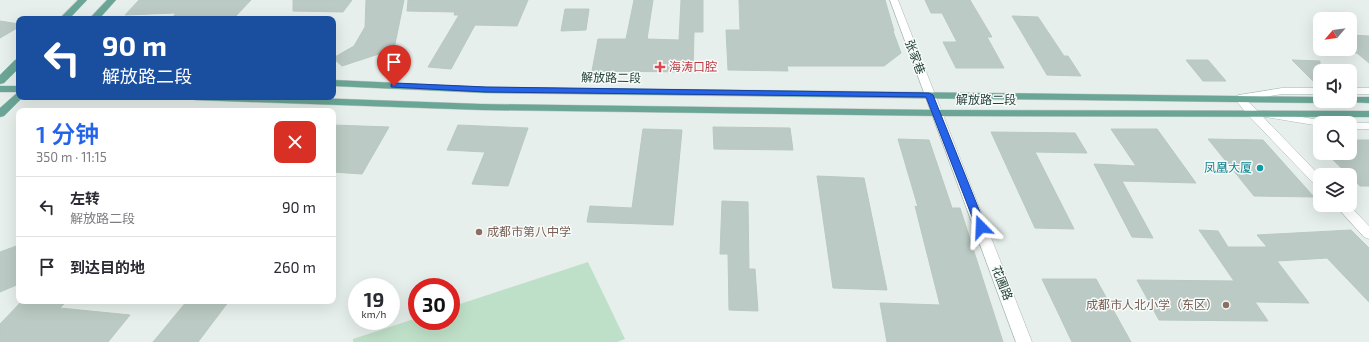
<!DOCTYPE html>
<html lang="zh">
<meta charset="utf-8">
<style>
body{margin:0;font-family:"Exo 2","Noto Sans SC",sans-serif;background:#f7f7f7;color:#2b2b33;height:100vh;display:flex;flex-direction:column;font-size:15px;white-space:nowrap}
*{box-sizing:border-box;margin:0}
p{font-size:13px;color:#7c7c81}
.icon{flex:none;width:22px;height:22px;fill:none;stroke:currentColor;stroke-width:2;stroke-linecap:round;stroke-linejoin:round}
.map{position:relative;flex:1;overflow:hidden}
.panel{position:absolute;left:16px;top:108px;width:320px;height:196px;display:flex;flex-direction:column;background:#fff;border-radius:8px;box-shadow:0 4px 16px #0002}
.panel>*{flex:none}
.guide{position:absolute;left:16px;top:16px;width:320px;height:84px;border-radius:8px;box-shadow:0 4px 16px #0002;background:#1a4fa0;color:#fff;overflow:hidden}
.needle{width:26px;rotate:242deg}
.fabs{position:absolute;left:1313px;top:12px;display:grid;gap:8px}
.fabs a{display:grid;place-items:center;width:44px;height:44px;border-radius:8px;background:#fff;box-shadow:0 4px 16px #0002;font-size:20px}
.speed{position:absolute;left:348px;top:278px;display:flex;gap:8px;font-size:20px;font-weight:700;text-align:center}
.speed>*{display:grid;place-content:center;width:52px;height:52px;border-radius:50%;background:#fff;box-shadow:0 4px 16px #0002;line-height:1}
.speed small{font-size:10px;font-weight:400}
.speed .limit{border:6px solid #d22;background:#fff;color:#111}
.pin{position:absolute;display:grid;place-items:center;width:34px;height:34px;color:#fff;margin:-41px -17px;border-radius:50% 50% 50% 0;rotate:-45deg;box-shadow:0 0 4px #0007}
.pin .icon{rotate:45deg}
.me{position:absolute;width:44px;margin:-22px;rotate:339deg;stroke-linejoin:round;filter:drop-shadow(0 0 3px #0008)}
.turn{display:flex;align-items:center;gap:14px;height:84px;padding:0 20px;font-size:18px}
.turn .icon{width:52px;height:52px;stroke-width:2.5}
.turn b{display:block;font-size:28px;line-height:34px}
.round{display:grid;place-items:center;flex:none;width:42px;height:42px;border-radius:8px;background:#f7f7f7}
.summary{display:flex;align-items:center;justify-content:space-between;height:68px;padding:0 20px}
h1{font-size:24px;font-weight:600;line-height:30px;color:#2563eb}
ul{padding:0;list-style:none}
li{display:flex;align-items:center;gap:12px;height:60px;padding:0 20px;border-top:1px solid #e1e1e2}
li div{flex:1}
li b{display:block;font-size:15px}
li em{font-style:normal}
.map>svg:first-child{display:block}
.green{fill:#bfe0c8}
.building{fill:#bbcac4;stroke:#b8c9c2}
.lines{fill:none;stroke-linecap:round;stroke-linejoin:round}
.minor-casing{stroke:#a8b8b2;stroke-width:1}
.tertiary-casing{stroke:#a8b8b2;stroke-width:1}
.primary-casing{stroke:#c2cac8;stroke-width:1}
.minor{fill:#fff;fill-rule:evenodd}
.tertiary{fill:#fff;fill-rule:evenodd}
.primary{fill:#6aa596;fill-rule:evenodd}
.route{fill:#2563eb;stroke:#184099}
.health-dot{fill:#e0444e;stroke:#f7fbf9;stroke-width:1.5}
.culture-dot{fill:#0f9aa8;stroke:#f7fbf9;stroke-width:1.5}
.education-dot{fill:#8d6e63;stroke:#f7fbf9;stroke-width:1.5}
.labels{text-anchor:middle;stroke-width:3;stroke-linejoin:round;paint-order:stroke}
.street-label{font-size:12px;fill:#24423a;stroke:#f7fbf9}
.health-label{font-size:12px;fill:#be3a42;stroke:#f7fbf9;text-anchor:start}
.culture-label{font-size:12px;fill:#0d838f;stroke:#f7fbf9;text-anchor:end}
.education-label{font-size:12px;fill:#785e54;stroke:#f7fbf9;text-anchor:start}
</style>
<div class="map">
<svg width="1369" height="342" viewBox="0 0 1369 342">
<rect width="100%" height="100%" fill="#e6efeb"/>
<polygon class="green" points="588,262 625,339 617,342 353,342 353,339 417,318 417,321 451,321 451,307"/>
<g class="building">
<polygon points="139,0 251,0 233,19 211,19 207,16 172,18 176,13 125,15"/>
<polygon points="293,0 352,0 343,12 293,11"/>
<polygon points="366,0 404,0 394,49 342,66 333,58 354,46 365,27"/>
<polygon points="408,0 528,0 517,26 475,25 451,69 428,67 459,15 454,15 455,12 407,11"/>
<polygon points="634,0 653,0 647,39 679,40 681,0 703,0 703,32 694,32 693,72 592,71 598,39 626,39"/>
<polygon points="739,0 885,0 894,31 893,31 901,53 884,66 787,66 788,71 728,70 726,30 740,30"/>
<polygon points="925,0 970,0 992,37 987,37 1004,68 956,68 943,42 957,42 942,13 931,13"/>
<polygon points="565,9 589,9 586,30 561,31"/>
<polygon points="1012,16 1038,17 1064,56 1068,56 1081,76 1047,75"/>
<polygon points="0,21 19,24 19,27 0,38"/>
<polygon points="1350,35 1369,36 1369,63 1357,53 1350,53"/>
<polygon points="1186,60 1208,60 1226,81 1203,81"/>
<polygon points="1292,60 1320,61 1320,86 1318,86"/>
<polygon points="333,125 389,127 362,174 333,172"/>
<polygon points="458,125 528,128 508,186 472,184 485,152 447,150"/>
<polygon points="713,127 790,128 793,150 714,149"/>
<polygon points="643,129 682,130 673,225 587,222 590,206 632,208"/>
<polygon points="1111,129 1157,129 1196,183 1122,181 1153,238 1132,237 1094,164 1136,166"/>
<polygon points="991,132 1075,133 1087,153 1035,152 1074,229 1035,228"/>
<polygon points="898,139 929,140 952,208 960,208 1003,342 887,342 880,303 940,305 915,206 918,207"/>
<polygon points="1208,139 1263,140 1314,197 1254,196"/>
<polygon points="1350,140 1369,140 1369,186 1360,186 1326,153 1350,153"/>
<polygon points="817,176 864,178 887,290 833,288"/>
<polygon points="722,201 748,202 749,269 755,269 758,311 729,310 728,254 720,254"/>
<polygon points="1199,230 1218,231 1228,247 1267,247 1257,235 1351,230 1369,248 1369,302 1327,258 1277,261 1309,303 1255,302 1268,321 1159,320 1137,280 1234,281"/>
<polygon points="19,245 19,284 0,292 0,252"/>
<polygon points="1042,279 1096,279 1131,342 1072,342"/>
<polygon points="22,301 67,301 60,308 130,315 108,342 0,342 0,324"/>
<polygon points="187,301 229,301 198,342 153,342"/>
</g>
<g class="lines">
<defs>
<g id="minor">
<polygon points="890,0 898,0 1032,342 1016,342"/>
<polygon points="1239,95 1243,96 1320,176 1320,187 1316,186 1247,114 1234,98"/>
<polygon points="1335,205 1349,205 1369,226 1369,239 1364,237"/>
</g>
<g id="tertiary">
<polygon points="1282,88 1320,88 1320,94 1282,94 1239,101 1234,98 1239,95"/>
<rect x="1350" y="88" width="19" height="6"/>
<polygon points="1264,111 1320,120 1324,121 1326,123 1320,123 1320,126 1260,116 1259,114 1260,112"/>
<polygon points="1348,123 1369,123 1369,129 1350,129 1350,123"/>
</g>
<g id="primary">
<polygon points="78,0 87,0 69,19 59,19"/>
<polygon points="107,0 116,0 99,19 89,19"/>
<polygon points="19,59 19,68 4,83 0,84 0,75 15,60"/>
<polygon points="333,80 486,87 1320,97 1320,101 1325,101 1320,103 486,93 333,86"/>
<polygon points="0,86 19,86 19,97 23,97 4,116 0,117 0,108 18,92 0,92"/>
<polygon points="190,97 287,97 481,104 937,110 1369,111 1369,117 937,116 481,110 195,100"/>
<polygon points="1350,97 1369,97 1369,103 1346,102 1345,101 1350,101"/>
</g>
</defs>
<use href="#minor" class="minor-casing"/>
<use href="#tertiary" class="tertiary-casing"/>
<use href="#primary" class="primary-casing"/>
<use href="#minor" class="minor"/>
<use href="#tertiary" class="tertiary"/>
<use href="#primary" class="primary"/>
</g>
<polygon class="route" points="394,83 486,87 929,93 933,95 986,227 981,231 976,227 926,97 486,92 391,87 391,84"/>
<path class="health-dot" d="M658 61h4v4h4v4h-4v4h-4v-4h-4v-4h4z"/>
<circle class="culture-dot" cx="1260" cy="168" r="4"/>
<g class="education-dot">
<circle cx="479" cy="232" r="4"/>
<circle cx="1226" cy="305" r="4"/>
</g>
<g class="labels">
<g class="street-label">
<text transform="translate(915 57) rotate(70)" y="4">张家巷</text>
<text transform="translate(611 78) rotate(1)" y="4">解放路二段</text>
<text x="986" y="104">解放路二段</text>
<text transform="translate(1002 283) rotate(69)" y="4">花圃路</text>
</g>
<g class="health-label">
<text x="669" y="71">海涛口腔</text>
</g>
<g class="culture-label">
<text x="1252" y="172">凤凰大厦</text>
</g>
<g class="education-label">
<text x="487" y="236">成都市第八中学</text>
<text x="1218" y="309" text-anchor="end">成都市人北小学（东区）</text>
</g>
</g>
</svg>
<div class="fabs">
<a><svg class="needle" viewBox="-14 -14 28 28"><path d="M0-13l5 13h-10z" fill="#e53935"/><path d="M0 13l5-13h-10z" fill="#7c7c81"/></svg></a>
<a><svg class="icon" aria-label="sound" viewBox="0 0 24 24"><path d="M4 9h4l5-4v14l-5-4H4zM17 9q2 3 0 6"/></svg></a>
<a><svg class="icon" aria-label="search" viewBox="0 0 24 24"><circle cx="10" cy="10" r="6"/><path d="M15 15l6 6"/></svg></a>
<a><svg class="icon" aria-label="layers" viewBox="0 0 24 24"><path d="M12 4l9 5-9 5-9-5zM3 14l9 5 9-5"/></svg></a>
</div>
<div class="speed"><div>19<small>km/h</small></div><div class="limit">30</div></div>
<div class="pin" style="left:394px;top:86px;background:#d93025"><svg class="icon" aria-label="arrive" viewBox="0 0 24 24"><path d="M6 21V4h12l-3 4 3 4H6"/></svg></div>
<svg class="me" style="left:981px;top:227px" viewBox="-20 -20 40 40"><path d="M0-17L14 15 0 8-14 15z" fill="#2563eb" stroke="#fff" stroke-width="4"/></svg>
<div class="guide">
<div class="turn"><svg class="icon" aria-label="left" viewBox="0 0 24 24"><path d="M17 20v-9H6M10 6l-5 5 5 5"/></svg><div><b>90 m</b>解放路二段</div></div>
</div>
<section class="panel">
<div class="summary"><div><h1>1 分钟</h1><p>350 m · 11:15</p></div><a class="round" style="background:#d93025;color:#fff"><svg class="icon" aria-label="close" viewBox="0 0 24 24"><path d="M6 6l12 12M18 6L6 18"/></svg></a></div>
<ul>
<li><svg class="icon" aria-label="left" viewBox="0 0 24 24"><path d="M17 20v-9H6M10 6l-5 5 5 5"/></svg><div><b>左转</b><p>解放路二段</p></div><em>90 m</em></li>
<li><svg class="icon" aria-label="arrive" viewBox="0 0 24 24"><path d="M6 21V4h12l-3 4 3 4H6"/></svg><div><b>到达目的地</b></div><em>260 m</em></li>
</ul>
</section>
</div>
